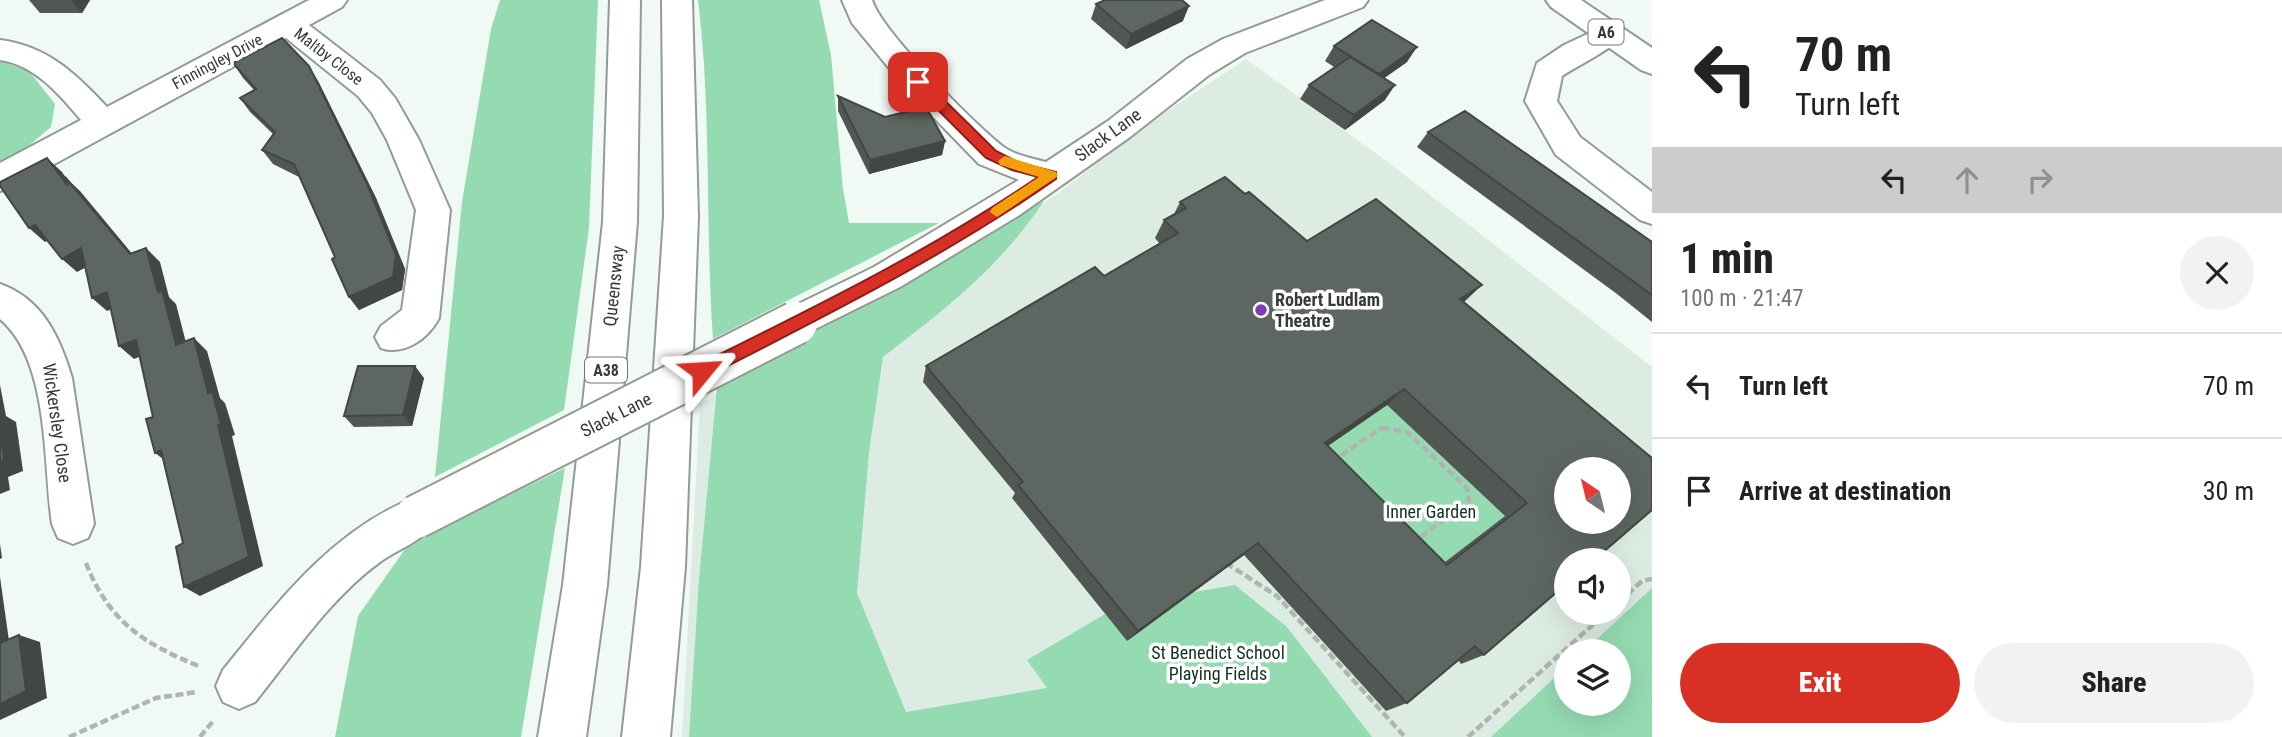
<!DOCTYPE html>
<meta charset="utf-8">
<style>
body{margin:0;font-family:"Roboto Condensed",sans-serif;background:#f2f2f2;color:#222;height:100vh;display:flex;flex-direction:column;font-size:26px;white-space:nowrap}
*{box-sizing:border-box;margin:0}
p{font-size:23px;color:#767676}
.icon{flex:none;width:38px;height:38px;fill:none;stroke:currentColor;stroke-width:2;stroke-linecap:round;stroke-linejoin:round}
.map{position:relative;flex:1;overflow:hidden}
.details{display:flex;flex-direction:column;background:#fff;width:630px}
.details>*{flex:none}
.guide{background:#fff;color:#222;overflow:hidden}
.needle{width:46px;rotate:325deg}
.tools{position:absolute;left:1554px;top:457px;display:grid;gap:14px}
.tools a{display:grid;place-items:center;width:77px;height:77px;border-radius:50%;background:#fff;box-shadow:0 7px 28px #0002;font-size:35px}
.pin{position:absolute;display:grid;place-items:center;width:60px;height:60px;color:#fff;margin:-30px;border-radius:14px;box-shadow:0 4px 10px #0006}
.me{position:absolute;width:77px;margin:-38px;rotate:63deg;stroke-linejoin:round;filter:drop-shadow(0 0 5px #0008)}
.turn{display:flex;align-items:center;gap:24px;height:147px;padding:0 28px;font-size:32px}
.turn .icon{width:91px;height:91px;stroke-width:2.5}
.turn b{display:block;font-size:49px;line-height:60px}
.lanes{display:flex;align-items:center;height:66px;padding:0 28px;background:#0003;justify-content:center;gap:35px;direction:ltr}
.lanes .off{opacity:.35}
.round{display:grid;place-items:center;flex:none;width:74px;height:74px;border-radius:37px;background:#f2f2f2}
.overview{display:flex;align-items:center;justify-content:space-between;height:119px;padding:0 28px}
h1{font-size:42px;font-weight:800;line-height:52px}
.primary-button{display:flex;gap:14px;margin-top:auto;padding:14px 28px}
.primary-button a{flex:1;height:80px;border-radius:42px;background:#d93025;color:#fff;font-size:28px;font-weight:800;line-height:80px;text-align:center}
.primary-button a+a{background:#f2f2f2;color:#222}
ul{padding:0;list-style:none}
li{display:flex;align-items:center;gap:21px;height:105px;padding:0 28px;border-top:2px solid #e0e0e0}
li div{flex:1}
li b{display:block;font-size:26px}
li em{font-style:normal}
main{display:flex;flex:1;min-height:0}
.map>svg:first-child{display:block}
.built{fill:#ddece3;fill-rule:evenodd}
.green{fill:#95dbb2}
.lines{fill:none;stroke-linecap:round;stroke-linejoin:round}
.minor-casing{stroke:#929b96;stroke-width:4}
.major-casing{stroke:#929b96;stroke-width:4}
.highway-casing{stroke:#929b96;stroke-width:4}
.path{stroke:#afb6b1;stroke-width:4.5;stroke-dasharray:8 3.5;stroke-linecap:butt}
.minor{fill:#fff;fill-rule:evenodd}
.major{fill:#fff;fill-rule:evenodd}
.highway{fill:#fff;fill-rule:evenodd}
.minor-bridge-far1-casing{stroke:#929b96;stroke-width:36;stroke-linecap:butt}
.minor-bridge-casing{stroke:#929b96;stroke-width:46;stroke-linecap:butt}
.minor-bridge-far1{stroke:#fff;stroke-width:33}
.minor-bridge{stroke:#fff;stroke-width:42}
.wall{fill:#515853;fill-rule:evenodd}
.shaded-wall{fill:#424744}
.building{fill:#5e6661;stroke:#424744;stroke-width:2;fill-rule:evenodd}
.route{fill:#d93025;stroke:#8d1f18;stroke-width:2}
.slow{fill:#f59e0b}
.poi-dot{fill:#7f3baf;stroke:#fff;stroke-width:2.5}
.labels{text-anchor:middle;stroke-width:7;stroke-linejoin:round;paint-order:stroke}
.shield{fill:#fff;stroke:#737574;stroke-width:2}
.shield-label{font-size:16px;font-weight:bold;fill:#373a38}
.far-street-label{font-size:16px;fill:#373a38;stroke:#fff}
.street-label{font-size:18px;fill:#373a38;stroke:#fff}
.poi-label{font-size:18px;font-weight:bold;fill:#373a38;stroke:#fff;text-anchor:start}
.park-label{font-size:18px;fill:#103120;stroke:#fff}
</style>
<main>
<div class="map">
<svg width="1652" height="737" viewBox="0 0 1652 737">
<rect width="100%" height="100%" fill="#f0f9f3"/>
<path class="built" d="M1246,59L1389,163L1652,367V737H682L700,404L917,284L1057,194L1155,119ZM1566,469H1619V522H1566ZM1566,560H1619V612H1566ZM1566,651H1619V704H1566Z"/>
<g class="green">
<polygon points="500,0 598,0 589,228 564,410 435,477 462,202 491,29"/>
<path d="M698,0H819L831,55L843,189L849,223H939L713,339C705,226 712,112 698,0Z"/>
<polygon points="0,61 29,71 55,104 51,127 26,148 0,166"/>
<path d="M1044,201C998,269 948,307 883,357L869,452L857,593L906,712L1047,688L1027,660L1105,614L1127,641L1194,592L1235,585L1287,627L1372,737H689L699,579L717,387Z"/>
<polygon points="1342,363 1505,516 1414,586 1303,463"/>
<polygon points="565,468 521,737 335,737 358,616 410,542"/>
<polygon points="1652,588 1652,737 1491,737 1566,667 1566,704 1619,704 1619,651 1584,651"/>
</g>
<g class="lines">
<defs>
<g id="minor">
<path d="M309,0H347L342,7L309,25L380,80L395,98L419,140L450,210L439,318C428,339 404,356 381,348L375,337L381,326L402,310L416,210L387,140L372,113L358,96L286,38L12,187L0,191V163L81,120C59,94 35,65 0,60V40C47,46 75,73 107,107Z"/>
<path d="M842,0H872C882,32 972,121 1001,145C1013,155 1031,158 1046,162L1108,121L1187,59L1223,39L1325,0H1368L1363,7L1245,53L1209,75L1130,137L1018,216L900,287L797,338L784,333L778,322L784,311L874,267L1019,180L979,164L907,90L852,23Z"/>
<path d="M1609,24L1620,27L1624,34C1616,47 1577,66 1562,76L1557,101L1580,137L1652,192V224L1640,220L1556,155L1525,101L1537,63L1564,45Z"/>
<path d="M0,284C43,299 60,338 72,378L94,524L88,538L73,544L58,538L52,524C43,463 50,361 0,319Z"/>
<path d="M416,497L431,503L437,517C426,541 401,547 380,562C331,597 292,656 255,702L239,709L223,702L216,686L223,670C278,602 332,530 416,497Z"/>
</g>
<polygon id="major" points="1546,0 1581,0 1652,48 1652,74 1641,70 1551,7"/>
<g id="highway">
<polygon points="610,0 640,0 637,222 607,585 586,737 538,737 563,585 603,222"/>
<polygon points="662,0 692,0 698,216 685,567 670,737 622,737 641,567 664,216"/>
</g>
</defs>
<use href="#minor" class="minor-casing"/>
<use href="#major" class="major-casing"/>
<use href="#highway" class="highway-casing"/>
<g class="path">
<polygon points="1382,428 1407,432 1467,488 1469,501 1418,539 1402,538 1335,467 1344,453"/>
<path d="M86,563C109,622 144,644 201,667"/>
<polyline points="1226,563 1277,596 1405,737"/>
<polyline points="1619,602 1642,581 1652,579"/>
<polyline points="69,737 156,698 197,692"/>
<polyline points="200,737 213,721"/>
<polyline points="1468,737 1607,612"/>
</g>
<use href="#minor" class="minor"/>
<use href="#major" class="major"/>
<use href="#highway" class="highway"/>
<defs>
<polyline id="minor-bridge-far1" points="792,324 797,322"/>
<polyline id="minor-bridge" points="416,517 796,323"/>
</defs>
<use href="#minor-bridge-far1" class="minor-bridge-far1-casing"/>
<use href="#minor-bridge" class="minor-bridge-casing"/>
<use href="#minor-bridge-far1" class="minor-bridge-far1"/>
<use href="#minor-bridge" class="minor-bridge"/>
</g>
<g class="wall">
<polygon points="29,0 90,0 82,13 40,13"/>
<polygon points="1096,4 1183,21 1126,49 1091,19"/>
<polygon points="1334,46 1407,62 1384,78 1385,100 1345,130 1300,99 1309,85 1334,67 1325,61"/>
<polygon points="233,63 318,81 376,198 405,269 402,290 359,310 349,297 335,257 299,177 273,164 262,150 273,134 250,112 240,98 254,90 243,78"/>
<polygon points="838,96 885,117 945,141 942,155 869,174 838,111"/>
<polygon points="1428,132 1652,242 1652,322 1617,294 1417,147"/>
<path d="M1245,194L1307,241L1464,302L1652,458L1484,655L1461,664L1458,660L1407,703L1386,711L1244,555L1127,641L1012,498L1015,493L923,382L926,366L1104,276L1160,244L1155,238L1164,220L1174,214L1180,202ZM1387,405L1505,516L1445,562L1328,446Z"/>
<polygon points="424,378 412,426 354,427 344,416"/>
</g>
<g class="shaded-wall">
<polygon points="71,0 90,0 82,13"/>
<polygon points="1189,6 1183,21 1126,49 1131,34"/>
<polygon points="1417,47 1407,62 1369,89 1379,74"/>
<polygon points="309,66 318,81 376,198 405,269 402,290 359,310 349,297"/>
<polygon points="1395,85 1385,100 1345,130 1354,115"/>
<polygon points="945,141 942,155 869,174 870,160"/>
<polygon points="47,158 62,172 82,201 68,186"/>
<polygon points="65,177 80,191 144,268 130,254"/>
<polygon points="35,225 51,239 45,242 29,228"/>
<polygon points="81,248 96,262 77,272 62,259"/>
<polygon points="146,248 160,262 169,297 176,304 190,358 176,345 158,292"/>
<polygon points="1482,285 1464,302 1460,299"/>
<polygon points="107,292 122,305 107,311 92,298"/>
<polygon points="194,338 207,351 220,398 225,403 235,435 232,436 263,566 200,596 184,587 208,393"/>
<polygon points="136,340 151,352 134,359 119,346"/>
<polygon points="415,366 424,378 412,426 403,415"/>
<polygon points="0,385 6,416 16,422 23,471 8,477 10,490 0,494"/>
<polygon points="1404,389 1387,405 1310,458 1325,443"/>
<polygon points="161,450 170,464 155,453"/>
<polygon points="1258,543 1244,555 1127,641 1138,631"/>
<polygon points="0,544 2,558 0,559"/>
<polygon points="0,577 11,655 0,651"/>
<polygon points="19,635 40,642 47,698 0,720 0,704"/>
</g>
<g class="building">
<polygon points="1105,0 1182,0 1189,6 1131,34 1096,4"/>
<polygon points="1372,20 1417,47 1379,74 1334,46"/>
<polygon points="282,38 309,66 367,184 396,255 393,277 349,297 332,259 335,257 294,164 262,150 275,132 240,98 256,89 233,63"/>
<polygon points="1350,57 1395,85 1354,115 1309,85"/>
<polygon points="838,96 885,117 926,107 945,141 870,160"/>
<polygon points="1465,111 1652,242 1652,295 1428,132"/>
<polygon points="47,158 68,186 65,177 130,254 146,248 158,292 162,290 176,345 194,338 208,393 212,391 221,424 218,425 249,557 184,587 176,547 183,543 161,450 155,453 146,419 153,417 136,340 119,346 107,292 92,298 81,248 62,259 35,225 29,228 0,186 0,182"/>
<path d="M1225,177L1245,194L1249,192L1307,241L1376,199L1482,285L1460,299L1652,458V510L1594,560H1566V584L1484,655L1475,646L1407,703L1258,543L1138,631L1018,485L1023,482L926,366L1095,267L1104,276L1178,233L1164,220L1186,208L1180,202ZM1404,389L1527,503L1447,565L1325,443ZM1566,469H1619V522H1566Z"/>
<polygon points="358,366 415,366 403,415 344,416"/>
<polygon points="0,429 4,460 0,462"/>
<polygon points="19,635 26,691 0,704 0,643"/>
</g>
<path class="route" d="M918,78L923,79L996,151L1020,163L1056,172V179C946,256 827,315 708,376H696L694,371L696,366C813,308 930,251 1038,177L1012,170L986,158L913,85V79Z"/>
<polygon class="slow" points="1005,156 1056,172 1058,176 997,217 990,212 992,208 1039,177 1000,165 998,161"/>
<circle class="poi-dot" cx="1261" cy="310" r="7"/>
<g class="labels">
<g class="shield">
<rect x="1588.5" y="19.5" width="35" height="25" rx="5"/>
<rect x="585" y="357.5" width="42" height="25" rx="5"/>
</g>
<g class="shield-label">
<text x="1606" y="38">A6</text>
<text x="606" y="376">A38</text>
</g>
<g class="far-street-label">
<text transform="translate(329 56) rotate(38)" y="6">Maltby Close</text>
<text transform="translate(217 61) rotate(-28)" y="6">Finningley Drive</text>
</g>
<g class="street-label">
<text transform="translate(1108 135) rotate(-36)" y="6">Slack Lane</text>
<text transform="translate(614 286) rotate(-84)" y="6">Queensway</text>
<text transform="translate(616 415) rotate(-27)" y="6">Slack Lane</text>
<text transform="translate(57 423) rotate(82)" y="6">Wickersley Close</text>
</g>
<g class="poi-label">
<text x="1275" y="306">Robert Ludlam<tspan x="1275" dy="21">Theatre</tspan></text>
</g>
<g class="park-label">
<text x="1431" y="518">Inner Garden</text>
<text x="1218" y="659">St Benedict School<tspan x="1218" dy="21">Playing Fields</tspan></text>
</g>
</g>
</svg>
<div class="tools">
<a><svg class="needle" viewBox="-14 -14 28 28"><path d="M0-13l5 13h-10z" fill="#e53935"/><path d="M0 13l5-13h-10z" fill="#767676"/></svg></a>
<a><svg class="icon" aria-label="sound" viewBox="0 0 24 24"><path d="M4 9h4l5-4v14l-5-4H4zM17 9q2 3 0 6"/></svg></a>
<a><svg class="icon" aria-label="layers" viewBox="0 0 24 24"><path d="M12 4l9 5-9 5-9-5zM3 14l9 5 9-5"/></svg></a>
</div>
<div class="pin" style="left:918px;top:82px;background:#d93025"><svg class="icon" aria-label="arrive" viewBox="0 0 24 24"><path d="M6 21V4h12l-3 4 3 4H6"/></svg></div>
<svg class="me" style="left:702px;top:371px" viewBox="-20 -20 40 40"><path d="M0-17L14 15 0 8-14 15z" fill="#d93025" stroke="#fff" stroke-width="4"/></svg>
</div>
<section class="details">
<div class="guide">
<div class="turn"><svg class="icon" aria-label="left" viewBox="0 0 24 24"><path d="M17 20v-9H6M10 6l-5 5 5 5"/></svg><div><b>70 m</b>Turn left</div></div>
<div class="lanes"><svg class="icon" aria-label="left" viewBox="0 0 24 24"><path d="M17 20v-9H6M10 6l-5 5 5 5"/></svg><svg class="icon off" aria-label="ahead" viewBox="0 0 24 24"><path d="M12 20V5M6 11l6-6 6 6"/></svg><svg class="icon off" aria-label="right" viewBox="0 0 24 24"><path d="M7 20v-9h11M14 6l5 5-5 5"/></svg></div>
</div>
<div class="overview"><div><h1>1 min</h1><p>100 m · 21:47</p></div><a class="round"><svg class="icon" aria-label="close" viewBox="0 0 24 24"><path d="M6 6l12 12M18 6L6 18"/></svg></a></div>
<ul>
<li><svg class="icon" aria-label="left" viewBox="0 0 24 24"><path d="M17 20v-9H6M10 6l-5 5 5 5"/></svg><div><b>Turn left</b></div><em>70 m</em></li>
<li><svg class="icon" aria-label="arrive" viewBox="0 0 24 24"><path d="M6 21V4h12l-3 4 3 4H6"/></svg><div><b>Arrive at destination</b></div><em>30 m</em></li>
</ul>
<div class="primary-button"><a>Exit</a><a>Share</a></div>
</section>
</main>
